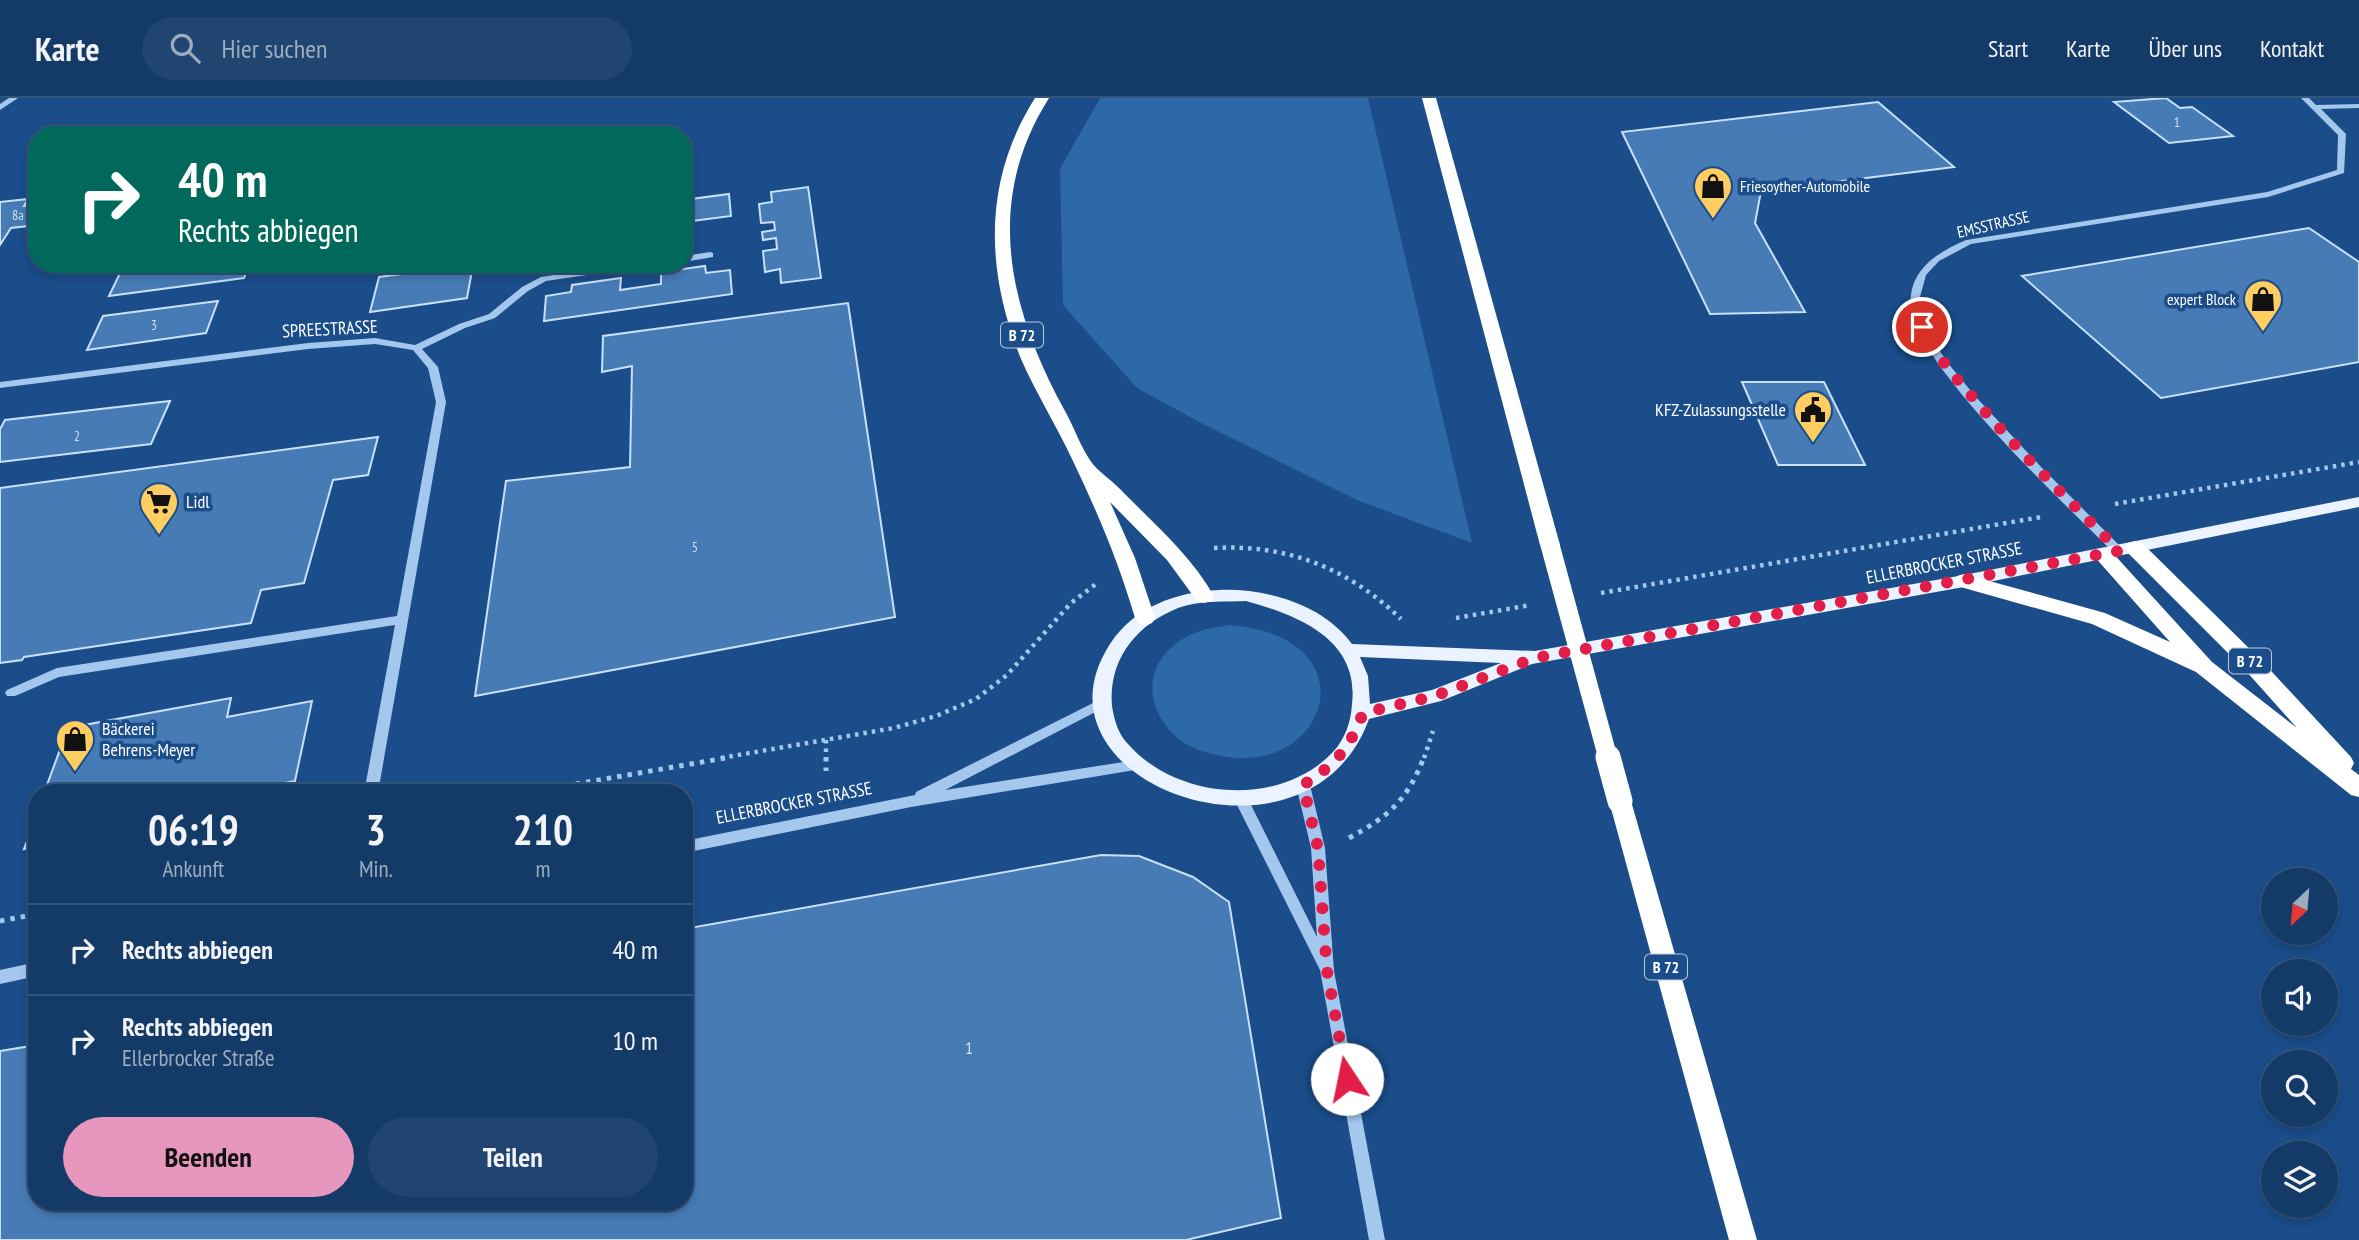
<!DOCTYPE html>
<html lang="de">
<meta charset="utf-8">
<style>
body{margin:0;font-family:"PT Sans Narrow",sans-serif;background:#214571;color:#f1f3f6;height:100vh;display:flex;flex-direction:column;font-size:26px;white-space:nowrap}
*{box-sizing:border-box;margin:0}
p{font-size:23px;color:#9dadc0}
.icon{flex:none;width:38px;height:38px;fill:none;stroke:currentColor;stroke-width:2;stroke-linecap:round;stroke-linejoin:round}
.map{position:relative;flex:1;overflow:hidden}
.panel{position:absolute;left:28px;top:686px;width:665px;height:427px;display:flex;flex-direction:column;background:#143a68;border-radius:28px;box-shadow:0 4px 10px #0003,0 0 0 2px #33547c}
.panel>*{flex:none}
.hud{position:absolute;left:28px;top:28px;width:665px;height:147px;border-radius:28px;box-shadow:0 4px 10px #0003,0 0 0 2px #33547c;background:#00695c;color:#fff;overflow:hidden}
.needle{width:46px;rotate:206deg}
.controls{position:absolute;left:2261px;top:770px;display:grid;gap:14px}
.controls a{display:grid;place-items:center;width:77px;height:77px;border-radius:50%;background:#143a68;box-shadow:0 4px 10px #0003,0 0 0 2px #33547c;font-size:35px}
.pin{position:absolute;display:grid;place-items:center;width:60px;height:60px;color:#fff;margin:-30px;border:4px solid #fff;border-radius:50%;box-shadow:0 2px 7px #0007}
.me{position:absolute;width:77px;margin:-38px;rotate:349deg;stroke-linejoin:round;filter:drop-shadow(0 0 5px #0008)}
.turn{display:flex;align-items:center;gap:24px;height:147px;padding:0 35px;font-size:32px}
.turn .icon{width:91px;height:91px;stroke-width:2.5}
.turn b{display:block;font-size:49px;line-height:60px}
.eta{display:flex;justify-content:space-evenly;align-items:center;height:119px;text-align:center}
.eta b{font-size:42px;font-weight:700;line-height:49px}
.button{display:flex;gap:14px;margin-top:auto;padding:14px 35px}
.button a{flex:1;height:80px;border-radius:42px;background:#e797bd;color:#111;font-size:28px;font-weight:700;line-height:80px;text-align:center}
.button a+a{background:#214571;color:#f1f3f6}
ul{padding:0;list-style:none}
li{display:flex;align-items:center;gap:21px;height:91px;padding:0 35px;border-top:2px solid #33547c}
li div{flex:1}
li b{display:block;font-size:26px}
li em{font-style:normal}
header{display:flex;align-items:center;gap:42px;box-sizing:border-box;height:98px;padding:0 35px;background:#143a68;border-bottom:2px solid #33547c}
header strong{font-size:33px}
nav{display:flex;gap:38px;margin-inline-start:auto;font-size:24px}
.search{width:490px;height:63px;background:#214571;display:flex;align-items:center;gap:18px;box-sizing:border-box;padding:0 24px;border-radius:38px;color:#9dadc0;font-size:26px}
.map>svg:first-child{display:block}
.green{fill:#2d68a8}
.building{fill:#467bb5;stroke:#c9e0fa;stroke-width:2}
.lines{fill:none;stroke-linecap:round;stroke-linejoin:round}
.path-far1{stroke:#a4c7ed;stroke-width:4.5;stroke-dasharray:3.5 5;stroke-linecap:butt}
.path{stroke:#a4c7ed;stroke-width:5;stroke-dasharray:4.5 6;stroke-linecap:butt}
.minor{fill:#a4c7ed;fill-rule:evenodd}
.major{fill:#eaf3ff;fill-rule:evenodd}
.highway{fill:#fff;fill-rule:evenodd}
.highway-bridge-far1{stroke:#fff;stroke-width:19}
.highway-bridge{stroke:#fff;stroke-width:25}
.route{stroke:#e11d48;stroke-width:12;stroke-dasharray:0 21.6}
.labels{text-anchor:middle;stroke-width:7;stroke-linejoin:round;paint-order:stroke}
.number-label{font-size:14px;fill:#d1deec}
.far-poi-label{font-size:16px;fill:#fff;stroke:#1a4d8a;text-anchor:start}
.far-street-label{font-size:16px;fill:#fff;stroke:#1a4d8a}
.shield{fill:#1a4d8a;stroke:#bacadc;stroke-width:2}
.shield-label{font-size:16px;font-weight:bold;fill:#fff}
.street-label{font-size:18px;fill:#fff;stroke:#1a4d8a}
.poi-label{font-size:18px;fill:#fff;stroke:#1a4d8a;text-anchor:start}
.near-number-label{font-size:18px;fill:#d1deec}
</style>
<header>
<strong>Karte</strong>
<div class="search"><svg class="icon" aria-label="search" viewBox="0 0 24 24"><circle cx="10" cy="10" r="6"/><path d="M15 15l6 6"/></svg>Hier suchen</div>
<nav><a>Start</a><a>Karte</a><a>Über uns</a><a>Kontakt</a></nav>
</header>
<div class="map">
<svg width="2359" height="1142" viewBox="0 0 2359 1142">
<rect width="100%" height="100%" fill="#1a4d8a"/>
<g class="green">
<polygon points="1100,0 1368,0 1472,445 1357,402 1201,325 1137,290 1063,207 1060,71"/>
<path d="M1229,527C1373,538 1329,679 1222,658C1205,655 1187,650 1174,637C1135,598 1151,548 1203,532C1211,529 1221,529 1229,527Z"/>
</g>
<g class="building">
<polygon points="2166,0 2180,10 2192,9 2233,38 2169,45 2114,4"/>
<polygon points="1878,4 1954,69 1761,93 1755,125 1805,214 1710,216 1622,34"/>
<polygon points="808,89 821,180 781,185 780,171 765,174 763,153 777,151 776,140 763,142 762,134 775,132 774,124 761,125 759,106 772,104 771,94"/>
<polygon points="729,96 731,118 685,124 684,130 684,102"/>
<polygon points="28,101 24,108 37,106 37,127 11,130 0,147 0,104"/>
<polygon points="2309,130 2359,164 2359,264 2161,300 2022,178"/>
<polygon points="141,166 249,166 244,180 109,198 123,169"/>
<polygon points="473,167 467,200 370,214 379,179"/>
<polygon points="705,168 706,175 730,172 732,196 544,223 546,198 571,194 572,187 621,180 620,192 661,186 661,174"/>
<polygon points="218,203 206,235 87,252 103,218"/>
<polygon points="848,205 895,519 475,598 506,383 630,369 632,268 602,274 603,238"/>
<polygon points="1742,284 1824,284 1865,367 1778,367"/>
<polygon points="170,303 151,346 0,364 0,331 5,322"/>
<polygon points="378,339 368,377 333,382 304,485 261,492 251,525 24,559 22,562 0,565 0,390"/>
<polygon points="231,600 227,619 312,603 295,683 236,695 44,695 68,630"/>
<polygon points="37,716 37,748 24,751"/>
<polygon points="1101,757 1139,758 1193,779 1229,804 1281,1120 1186,1142 0,1142 0,953 37,947 37,1104 684,1104 684,831"/>
</g>
<g class="lines">
<g class="path-far1">
<polyline points="2115,406 2359,364"/>
<path d="M1214,450C1287,446 1348,470 1401,521"/>
<polyline points="1601,495 2041,419"/>
<polyline points="1456,520 1531,507"/>
<polyline points="826,642 826,660"/>
<polyline points="721,660 894,630 936,618 976,601 1007,577 1071,505 1096,486"/>
<polyline points="1424,660 1433,633"/>
</g>
<g class="path">
<polyline points="826,659 826,673"/>
<polyline points="524,695 731,659"/>
<path d="M1349,740C1389,718 1407,703 1424,659"/>
<polyline points="0,823 37,816"/>
</g>
<g class="minor">
<polygon points="9,0 18,0 0,12 0,6"/>
<path d="M2301,0H2309L2316,7L2359,6V10L2321,11L2346,36L2344,75L2268,99L1971,146L1939,163L1926,177L1920,199L1921,213L1929,236L1947,264L1975,298L2042,370L2125,453L2123,456H2115C2069,410 1919,270 1911,211C1907,173 1936,155 1966,142L2267,94L2337,72L2338,37Z"/>
<polygon points="710,154 713,155 713,159 684,164 684,158"/>
<polygon points="623,166 646,166 642,169 546,183 528,193 495,220 465,230 422,251 438,269 446,304 378,695 364,695 395,527 59,579 15,598 7,598 5,595 7,592 57,570 397,518 436,304 428,270 413,252 375,246 308,251 0,290 0,284 308,245 375,240 415,247 459,226 489,216 522,189 541,179"/>
<polygon points="1101,601 1105,603 1107,606 1105,609 945,692 1136,662 1141,663 1143,667 1141,671 911,709 684,755 684,743 915,697 916,694"/>
<polygon points="1303,682 1308,683 1310,687 1325,750 1334,873 1385,1142 1369,1142 1320,872 1234,701 1236,697 1241,695 1246,697 1317,839 1311,750 1296,687 1298,683"/>
<polygon points="37,864 37,878 0,886 0,872"/>
</g>
<path class="major" d="M2359,399V409L1964,489L1532,566L1441,603L1369,621C1309,788 1019,686 1110,546C1134,509 1176,494 1219,492C1266,490 1323,506 1352,546L1535,553L1964,477ZM1246,503C1297,517 1360,541 1352,606C1351,624 1345,641 1333,654C1280,710 1177,702 1128,646C1118,636 1114,621 1112,608C1108,562 1136,527 1178,510C1199,502 1224,504 1246,503ZM1360,559L1501,565L1432,592L1370,606L1368,578Z"/>
<g class="highway">
<path d="M1035,0H1049C983,104 1009,211 1065,313C1074,329 1081,350 1092,365C1098,373 1111,382 1119,390C1152,424 1190,456 1214,498L1211,503L1204,505L1197,503L1167,462L1110,404L1135,460L1155,520L1152,525L1145,528L1138,525L1135,520C1119,465 1097,413 1072,361C1056,327 1036,295 1021,261C985,172 983,82 1035,0Z"/>
<polygon points="1422,0 1436,0 1560,447 1557,452 1543,452 1540,447"/>
<polygon points="2135,443 2142,445 2260,561 2351,659 2354,665 2351,671 2359,677 2359,699 2351,697 2196,574 2092,526 1957,488 1954,483 1957,478 1964,476 2105,515 2170,544 2093,457 2096,452 2110,452 2212,564 2297,630 2246,573 2128,455 2125,450 2128,445"/>
<polygon points="1620,694 1628,696 1631,703 1757,1142 1729,1142 1609,703 1612,696"/>
</g>
<polyline class="highway-bridge-far1" points="1550,447 1608,660"/>
<polyline class="highway-bridge" points="1608,659 1620,703"/>
</g>
<g class="lines">
<path class="route" d="M1347,981L1327,873L1318,750L1303,687C1336,666 1349,651 1363,615L1435,598L1535,560L2119,453C2072,405 2024,359 1980,308C1959,283 1936,259 1922,229"/>
</g>
<defs>
<symbol id="shop-pin" viewBox="-11 -11 22 30"><path d="M0 17L-7.5 6A9.5 9.5 0 1 1 7.5 6Z" fill="#ffcd60" stroke="#1a4d8a"/><path d="M-5-2.5h2.3a2.7 3.5 0 0 1 5.4 0H5L5.5 6h-11ZM-1.5-2.5h3a1.5 2.3 0 0 0-3 0Z" fill="#111"/></symbol>
<symbol id="civic-pin" viewBox="-11 -11 22 30"><path d="M0 17L-7.5 6A9.5 9.5 0 1 1 7.5 6Z" fill="#ffcd60" stroke="#1a4d8a"/><path d="M-.6-6.5H3V-4.5H.6V-3L4-1V1h2V6H-6V1h2V-1L-.6-3ZM-1.2 2.5V6h2.4V2.5Z" fill="#111"/></symbol>
<symbol id="supermarket-pin" viewBox="-11 -11 22 30"><path d="M0 17L-7.5 6A9.5 9.5 0 1 1 7.5 6Z" fill="#ffcd60" stroke="#1a4d8a"/><path d="M-6-5.5h2.5l.6 2H6L4.5 2H-2.5L-4.4-4H-6ZM-1.5 3.2a1.3 1.3 0 1 0 .1 0ZM3 3.2a1.3 1.3 0 1 0 .1 0Z" fill="#111"/></symbol>
</defs>
<g fill-rule="evenodd">
<use href="#shop-pin" x="1691" y="66" width="44" height="60"/>
<use href="#shop-pin" x="2241" y="179" width="44" height="60"/>
<use href="#civic-pin" x="1791" y="290" width="44" height="60"/>
<use href="#supermarket-pin" x="137" y="382" width="44" height="60"/>
<use href="#shop-pin" x="53" y="619" width="44" height="60"/>
</g>
<g class="labels">
<g class="number-label">
<text x="2177" y="29">1</text>
<text x="18" y="122">8a</text>
<text x="154" y="232">3</text>
<text x="77" y="343">2</text>
<text x="695" y="454">5</text>
</g>
<g class="far-poi-label">
<text x="1740" y="94">Friesoyther-Automobile</text>
<text x="2236" y="207" text-anchor="end">expert Block</text>
</g>
<g class="far-street-label">
<text transform="translate(1993 126) rotate(-13)" y="6">EMSSTRASSE</text>
</g>
<g class="shield">
<rect x="1001" y="224.5" width="42" height="25" rx="5"/>
<rect x="2229" y="550.5" width="42" height="25" rx="5"/>
<rect x="1645" y="856.5" width="42" height="25" rx="5"/>
</g>
<g class="shield-label">
<text x="1022" y="243">B 72</text>
<text x="2250" y="569">B 72</text>
<text x="1666" y="875">B 72</text>
</g>
<g class="street-label">
<text transform="translate(330 231) rotate(-3)" y="6">SPREESTRASSE</text>
<text transform="translate(1944 465) rotate(-11)" y="6">ELLERBROCKER STRASSE</text>
<text transform="translate(794 705) rotate(-11)" y="6">ELLERBROCKER STRASSE</text>
</g>
<g class="poi-label">
<text x="1786" y="318" text-anchor="end">KFZ-Zulassungsstelle</text>
<text x="186" y="410">Lidl</text>
<text x="102" y="637">Bäckerei<tspan x="102" dy="21">Behrens-Meyer</tspan></text>
</g>
<g class="near-number-label">
<text x="969" y="956">1</text>
</g>
</g>
</svg>
<div class="controls">
<a><svg class="needle" viewBox="-14 -14 28 28"><path d="M0-13l5 13h-10z" fill="#e53935"/><path d="M0 13l5-13h-10z" fill="#9dadc0"/></svg></a>
<a><svg class="icon" aria-label="sound" viewBox="0 0 24 24"><path d="M4 9h4l5-4v14l-5-4H4zM17 9q2 3 0 6"/></svg></a>
<a><svg class="icon" aria-label="search" viewBox="0 0 24 24"><circle cx="10" cy="10" r="6"/><path d="M15 15l6 6"/></svg></a>
<a><svg class="icon" aria-label="layers" viewBox="0 0 24 24"><path d="M12 4l9 5-9 5-9-5zM3 14l9 5 9-5"/></svg></a>
</div>
<div class="pin" style="left:1922px;top:229px;background:#d93025"><svg class="icon" aria-label="arrive" viewBox="0 0 24 24"><path d="M6 21V4h12l-3 4 3 4H6"/></svg></div>
<svg class="me" style="left:1347px;top:981px" viewBox="-20 -20 40 40"><circle r="19" fill="#fff"/><path d="M0-13L10 11 0 6-10 11z" fill="#e11d48"/></svg>
<div class="hud">
<div class="turn"><svg class="icon" aria-label="right" viewBox="0 0 24 24"><path d="M7 20v-9h11M14 6l5 5-5 5"/></svg><div><b>40 m</b>Rechts abbiegen</div></div>
</div>
<section class="panel">
<div class="eta">
<div><b>06:19</b><p>Ankunft</p></div>
<div><b>3</b><p>Min.</p></div>
<div><b>210</b><p>m</p></div>
</div>
<ul>
<li><svg class="icon" aria-label="right" viewBox="0 0 24 24"><path d="M7 20v-9h11M14 6l5 5-5 5"/></svg><div><b>Rechts abbiegen</b></div><em>40 m</em></li>
<li><svg class="icon" aria-label="right" viewBox="0 0 24 24"><path d="M7 20v-9h11M14 6l5 5-5 5"/></svg><div><b>Rechts abbiegen</b><p>Ellerbrocker Straße</p></div><em>10 m</em></li>
</ul>
<div class="button"><a>Beenden</a><a>Teilen</a></div>
</section>
</div>
